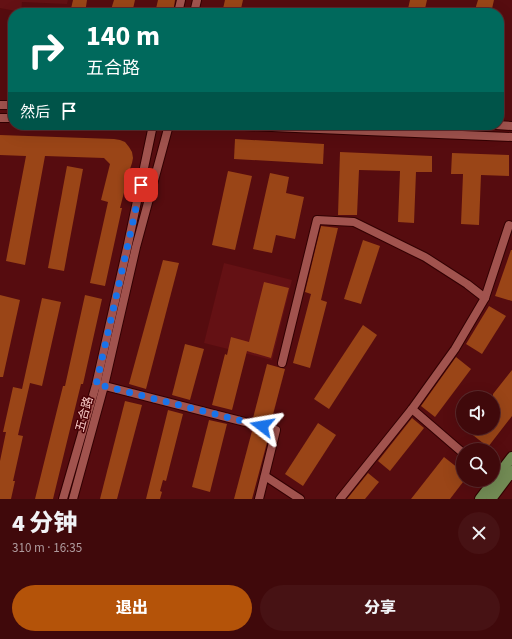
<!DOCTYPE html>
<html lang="zh">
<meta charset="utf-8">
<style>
body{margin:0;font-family:"Source Sans 3","Noto Sans SC",sans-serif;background:#471214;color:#f1f3f6;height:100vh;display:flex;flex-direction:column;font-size:15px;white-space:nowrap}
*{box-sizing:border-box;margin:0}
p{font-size:13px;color:#ae9a9d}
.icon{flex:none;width:22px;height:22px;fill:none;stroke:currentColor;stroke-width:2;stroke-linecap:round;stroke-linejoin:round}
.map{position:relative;height:499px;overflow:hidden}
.side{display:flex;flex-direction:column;background:#40090b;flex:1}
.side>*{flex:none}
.guide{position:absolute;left:8px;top:8px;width:496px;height:122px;border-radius:16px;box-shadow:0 4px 16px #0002,0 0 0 1px #592a2c;background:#00695c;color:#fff;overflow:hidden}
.controls{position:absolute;left:456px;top:391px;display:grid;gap:8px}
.controls a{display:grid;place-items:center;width:44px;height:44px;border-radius:50%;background:#40090b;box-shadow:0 4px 16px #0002,0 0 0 1px #592a2c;font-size:20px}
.pin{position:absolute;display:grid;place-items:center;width:34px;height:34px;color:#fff;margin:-17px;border-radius:8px;box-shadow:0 2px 6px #0006}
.me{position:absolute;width:44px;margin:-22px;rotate:284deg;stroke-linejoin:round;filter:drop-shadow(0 0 3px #0008)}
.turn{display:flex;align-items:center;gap:14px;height:84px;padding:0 12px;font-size:18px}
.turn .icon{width:52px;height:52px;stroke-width:2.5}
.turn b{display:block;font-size:28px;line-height:34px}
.then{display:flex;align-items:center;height:38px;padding:0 12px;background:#0003;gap:8px;font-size:15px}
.round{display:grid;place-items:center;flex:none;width:42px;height:42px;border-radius:21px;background:#471214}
.headline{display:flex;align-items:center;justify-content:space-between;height:68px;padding:0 12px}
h1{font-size:24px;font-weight:800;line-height:30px}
.primary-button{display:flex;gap:8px;margin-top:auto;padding:8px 12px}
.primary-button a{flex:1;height:46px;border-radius:24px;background:#b45309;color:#fff;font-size:16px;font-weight:800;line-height:46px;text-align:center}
.primary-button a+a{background:#471214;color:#f1f3f6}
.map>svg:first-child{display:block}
.built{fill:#641114}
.building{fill:#9a4517}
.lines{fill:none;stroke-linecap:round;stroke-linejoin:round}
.minor-casing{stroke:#320002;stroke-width:10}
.major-casing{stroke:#320002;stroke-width:12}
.minor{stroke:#a1534e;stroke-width:8}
.major{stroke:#728b54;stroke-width:10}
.route{stroke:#1a73e8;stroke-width:7;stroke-dasharray:0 12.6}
.labels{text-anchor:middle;stroke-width:3;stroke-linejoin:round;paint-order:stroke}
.street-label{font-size:12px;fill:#f9cbc7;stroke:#4a0005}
</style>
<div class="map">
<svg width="512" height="499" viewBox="0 0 512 499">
<rect width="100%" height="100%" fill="#560c0f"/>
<g class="built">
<polygon points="0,0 68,0 67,4 22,2 21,12 0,8"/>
<polygon points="224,263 292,280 272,360 204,343"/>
</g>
<g class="building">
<polygon points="73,0 87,0 85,13 70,13"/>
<polygon points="114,0 135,0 132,13 110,13"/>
<polygon points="158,0 175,0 173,13 155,13"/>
<polygon points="225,0 243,0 240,13 222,13"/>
<polygon points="410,0 427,0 424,13 407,13"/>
<polygon points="478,0 494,0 491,13 474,13"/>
<polygon points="0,135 114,139 120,140 125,142 129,147 132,152 133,158 132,163 130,169 120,208 122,208 105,286 90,283 108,202 101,200 110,164 104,158 45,156 25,265 6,261 26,156 0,155"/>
<polygon points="235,139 324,144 323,164 234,159"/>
<polygon points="340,152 432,156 432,172 416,172 414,223 398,222 400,171 359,170 357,215 338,215"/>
<polygon points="452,153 509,155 509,176 481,175 479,225 461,224 463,174 451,174"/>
<polygon points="67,166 83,169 64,271 48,268"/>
<polygon points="228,171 252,176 235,250 212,245"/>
<polygon points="270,173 289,177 286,193 304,197 295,239 276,235 272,253 253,249"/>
<polygon points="321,226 338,228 321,300 327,302 310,368 293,363 311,294 305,292"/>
<polygon points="363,240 380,246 361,304 344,299"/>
<polygon points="511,250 512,250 512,301 495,296"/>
<polygon points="163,260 179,263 146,389 129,384"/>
<polygon points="264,282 289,288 271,358 247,351 232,410 212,405 225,354 227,355 231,337 249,342"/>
<polygon points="0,295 20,300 3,377 0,377"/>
<polygon points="85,295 102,299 83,384 81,384 53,499 35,499 63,386 65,386"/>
<polygon points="42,298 61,302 42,386 30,383 18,435 23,436 13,481 15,481 11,499 0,499 0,461 6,432 3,432 13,387 22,389"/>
<polygon points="489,306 506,316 482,354 466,344"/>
<polygon points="363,325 377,335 329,409 314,399"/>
<polygon points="185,344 204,349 190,400 172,395"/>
<polygon points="456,357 471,369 435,417 421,406"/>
<polygon points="267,364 285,369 271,422 253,418"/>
<polygon points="512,370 512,416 488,447 464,428 493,428 493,394"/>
<polygon points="125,401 142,405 117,499 100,499"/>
<polygon points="168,410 183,414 166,481 163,480 160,491 162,492 160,499 146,499"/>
<polygon points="412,418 424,428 390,471 378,461"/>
<polygon points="209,420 227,424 210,492 192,487"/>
<polygon points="318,423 336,435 303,486 285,474"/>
<polygon points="252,431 269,435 252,499 234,499"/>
<polygon points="444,457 463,472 463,482 450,499 411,499"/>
<polygon points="368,473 379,482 365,499 347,499"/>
</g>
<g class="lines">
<defs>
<g id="minor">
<polyline points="178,13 181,0"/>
<polyline points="194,13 197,0"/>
<polyline points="0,105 13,105"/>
<polyline points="0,118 13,118"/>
<polyline points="221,125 512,137"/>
<polyline points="496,125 512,126"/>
<polyline points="282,363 317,220 354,222 425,257 467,284 485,298"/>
<polyline points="101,385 276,430 259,499"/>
<polyline points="412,409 463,453"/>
<polyline points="265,476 300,499"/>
<polyline points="63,499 96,385 128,244 153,125"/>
<polyline points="73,499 104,386 136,247 169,125"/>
<polyline points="340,499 412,409 455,349 485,298 509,225"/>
</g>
<g id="major">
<polyline points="480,499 512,457"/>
<polyline points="491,499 512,471"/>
</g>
</defs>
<use href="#minor" class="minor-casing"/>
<use href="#major" class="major-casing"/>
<use href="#minor" class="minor"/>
<use href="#major" class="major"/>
</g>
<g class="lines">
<polyline class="route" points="141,185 128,244 96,385 104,386 262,426"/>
</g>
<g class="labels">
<g class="street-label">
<text transform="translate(84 414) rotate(-75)" y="4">五合路</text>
</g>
</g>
</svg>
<div class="controls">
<a><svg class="icon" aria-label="sound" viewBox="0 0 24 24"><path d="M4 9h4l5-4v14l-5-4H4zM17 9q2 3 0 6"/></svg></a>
<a><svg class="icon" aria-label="search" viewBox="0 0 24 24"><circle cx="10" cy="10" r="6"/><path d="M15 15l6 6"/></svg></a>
</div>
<div class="pin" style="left:141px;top:185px;background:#d93025"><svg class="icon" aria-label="arrive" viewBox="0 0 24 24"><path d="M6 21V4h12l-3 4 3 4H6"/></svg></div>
<svg class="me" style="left:262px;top:426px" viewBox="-20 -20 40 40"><path d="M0-17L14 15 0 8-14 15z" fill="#1a73e8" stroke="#fff" stroke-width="4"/></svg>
<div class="guide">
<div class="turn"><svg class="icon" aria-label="right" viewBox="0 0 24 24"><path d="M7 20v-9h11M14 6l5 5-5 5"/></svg><div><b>140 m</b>五合路</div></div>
<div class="then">然后<svg class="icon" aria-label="arrive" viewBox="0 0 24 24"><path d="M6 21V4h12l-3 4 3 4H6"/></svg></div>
</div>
</div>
<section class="side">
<div class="headline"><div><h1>4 分钟</h1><p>310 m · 16:35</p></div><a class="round"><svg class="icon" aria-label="close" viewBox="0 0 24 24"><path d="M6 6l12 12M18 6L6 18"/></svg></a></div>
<div class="primary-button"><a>退出</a><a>分享</a></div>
</section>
